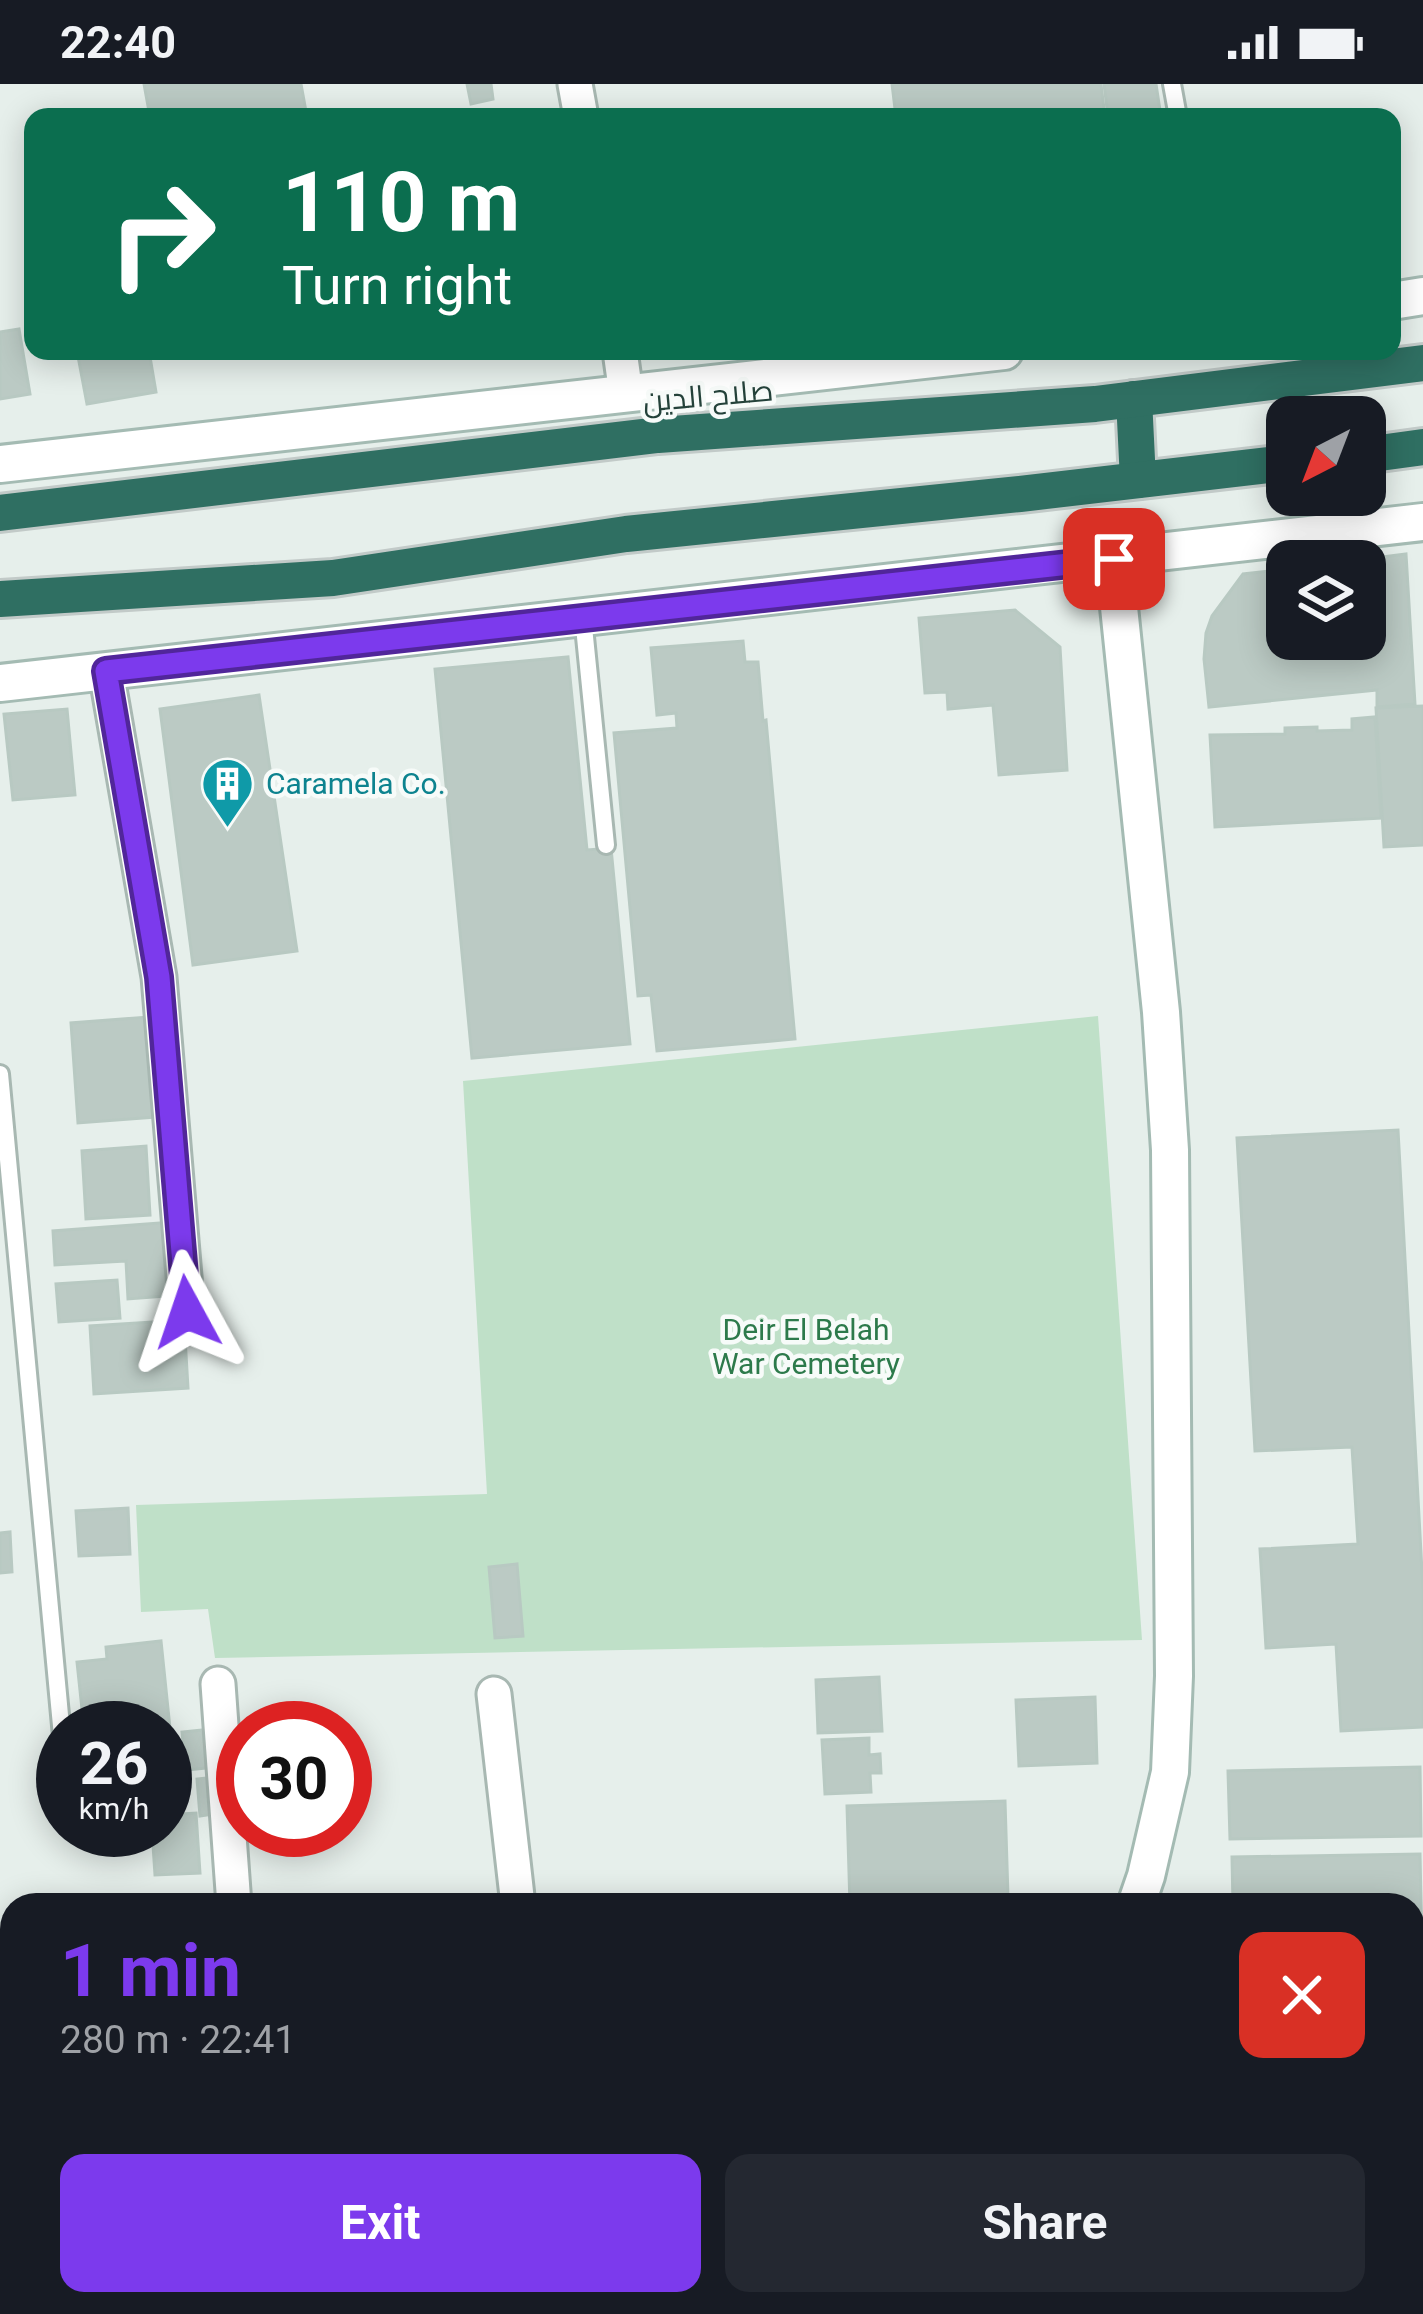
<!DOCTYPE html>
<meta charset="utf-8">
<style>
body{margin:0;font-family:Roboto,Cairo,sans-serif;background:#242831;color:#f1f3f6;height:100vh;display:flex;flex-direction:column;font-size:45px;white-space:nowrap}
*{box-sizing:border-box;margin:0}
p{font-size:39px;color:#9ea1a6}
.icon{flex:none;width:66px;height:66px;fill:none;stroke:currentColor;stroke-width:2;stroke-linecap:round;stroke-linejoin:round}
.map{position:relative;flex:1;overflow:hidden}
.sheet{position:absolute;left:0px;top:1809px;width:1425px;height:423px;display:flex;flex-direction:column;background:#171b24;border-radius:36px 36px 0 0;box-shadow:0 6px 30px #0003}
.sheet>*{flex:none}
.top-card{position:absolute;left:24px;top:24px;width:1377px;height:252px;border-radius:24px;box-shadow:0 6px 30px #0003;background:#0b6e4f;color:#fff;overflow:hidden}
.needle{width:78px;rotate:222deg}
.buttons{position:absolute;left:1266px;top:312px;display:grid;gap:24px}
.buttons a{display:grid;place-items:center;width:120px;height:120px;border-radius:24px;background:#171b24;box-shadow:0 6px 30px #0003;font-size:60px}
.speed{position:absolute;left:36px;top:1617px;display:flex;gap:24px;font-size:60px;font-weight:700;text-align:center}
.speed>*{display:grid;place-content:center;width:156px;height:156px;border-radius:50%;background:#171b24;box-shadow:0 6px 30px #0003;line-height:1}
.speed small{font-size:30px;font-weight:400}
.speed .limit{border:18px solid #d22;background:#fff;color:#111}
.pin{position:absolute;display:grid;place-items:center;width:102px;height:102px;color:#fff;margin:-51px;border-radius:24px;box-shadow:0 6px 18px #0006}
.me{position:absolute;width:132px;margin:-66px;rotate:355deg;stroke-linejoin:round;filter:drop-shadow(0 0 9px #0008)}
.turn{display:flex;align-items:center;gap:42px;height:252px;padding:0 60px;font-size:54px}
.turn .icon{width:156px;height:156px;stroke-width:2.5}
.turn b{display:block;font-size:84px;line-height:102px}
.round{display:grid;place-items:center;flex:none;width:126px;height:126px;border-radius:24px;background:#242831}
.overview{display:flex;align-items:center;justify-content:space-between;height:204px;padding:0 60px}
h1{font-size:72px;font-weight:700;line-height:90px;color:#7c3aed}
.primary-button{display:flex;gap:24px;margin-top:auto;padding:24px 60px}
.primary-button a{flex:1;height:138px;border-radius:24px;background:#7c3aed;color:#fff;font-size:48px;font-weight:700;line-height:138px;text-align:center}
.primary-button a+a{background:#242831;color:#f1f3f6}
.status{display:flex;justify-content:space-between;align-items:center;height:84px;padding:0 60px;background:#171b24;direction:ltr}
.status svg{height:33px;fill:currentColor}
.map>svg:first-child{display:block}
.green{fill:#bfe0c8}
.building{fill:#bbcac4;stroke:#b8c9c2;stroke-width:3}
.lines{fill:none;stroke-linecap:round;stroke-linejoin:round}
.lane-casing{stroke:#a8b8b2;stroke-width:22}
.street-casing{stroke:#a8b8b2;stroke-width:39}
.secondary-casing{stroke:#a4bbb3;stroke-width:42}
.highway-casing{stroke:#c2cac8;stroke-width:42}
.lane{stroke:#fff;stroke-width:16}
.street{stroke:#fff;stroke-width:33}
.secondary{stroke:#fff;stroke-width:36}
.highway{stroke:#2f6f62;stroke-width:36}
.route-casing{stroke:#51269a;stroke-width:30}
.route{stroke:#7c3aed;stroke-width:21}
.labels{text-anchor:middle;stroke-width:9;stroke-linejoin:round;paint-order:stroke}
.street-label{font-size:30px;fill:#24423a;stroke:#f7fbf9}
.culture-label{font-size:30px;fill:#0d838f;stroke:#f7fbf9;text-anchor:start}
.park-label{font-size:30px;fill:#2d7a4b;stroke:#f7fbf9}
</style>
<div class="status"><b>22:40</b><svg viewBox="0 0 49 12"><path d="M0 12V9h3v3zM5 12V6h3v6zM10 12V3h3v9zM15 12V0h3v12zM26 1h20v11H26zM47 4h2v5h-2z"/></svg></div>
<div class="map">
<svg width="1423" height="2230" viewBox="0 0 1423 2230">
<rect width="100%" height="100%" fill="#e6efeb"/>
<polygon class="green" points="1098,932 1142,1556 215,1574 208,1525 141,1528 136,1421 487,1410 463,997"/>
<g class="building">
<polygon points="144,0 301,0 307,33 150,33"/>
<polygon points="467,0 491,0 493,15 471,20"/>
<polygon points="892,0 1101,0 1105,33 896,33"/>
<polygon points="1104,0 1156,0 1161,33 1108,33"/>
<polygon points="19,245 30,310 0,315 0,248"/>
<polygon points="77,267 149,267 156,308 87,320"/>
<polygon points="1406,470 1415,620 1377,623 1377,606 1209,623 1204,575 1206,549 1212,532 1243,490 1287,485 1287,555 1365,555 1365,477 1351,477"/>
<polygon points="1015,526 1060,563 1067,686 999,691 993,621 948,625 947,608 925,609 919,534"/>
<polygon points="743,557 745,578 758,578 763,637 766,636 795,955 657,967 651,911 638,912 614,649 677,644 676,629 657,631 651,564"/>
<polygon points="568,573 587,766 611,764 630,960 472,974 435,585"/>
<polygon points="259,611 297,867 193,881 160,625"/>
<polygon points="1423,622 1423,761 1384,763 1376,624"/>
<polygon points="67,625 75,711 13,716 4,630"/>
<polygon points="1375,633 1381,734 1215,743 1210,651 1285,650 1285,644 1317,643 1317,647 1352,646 1352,635"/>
<polygon points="148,933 155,1033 78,1039 71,939"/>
<polygon points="1398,1046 1423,1506 1423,1643 1341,1647 1336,1560 1266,1564 1260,1465 1358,1460 1352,1363 1255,1367 1237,1054"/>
<polygon points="146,1062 150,1131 86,1135 82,1067"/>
<polygon points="172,1138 178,1211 128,1215 126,1177 55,1181 53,1147"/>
<polygon points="117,1196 120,1234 59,1238 56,1200"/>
<polygon points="184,1236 188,1304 94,1310 90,1242"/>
<polygon points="128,1424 130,1470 79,1472 76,1427"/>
<polygon points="10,1448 12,1488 0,1489 0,1449"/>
<polygon points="517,1480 523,1552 495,1554 489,1483"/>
<polygon points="161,1557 171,1654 165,1654 165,1644 84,1644 77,1578 107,1575 106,1563"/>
<polygon points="879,1593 882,1647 818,1649 816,1596"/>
<polygon points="1095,1613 1097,1679 1019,1682 1016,1616"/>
<polygon points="203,1646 207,1684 186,1686 182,1648"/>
<polygon points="869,1654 869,1671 880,1670 881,1689 870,1689 871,1708 825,1710 822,1656"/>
<polygon points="1420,1683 1421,1752 1230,1755 1228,1687"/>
<polygon points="216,1693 220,1729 200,1732 197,1695"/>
<polygon points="1005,1717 1008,1813 964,1814 965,1821 850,1821 847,1722"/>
<polygon points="196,1729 200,1789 155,1791 152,1746 165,1746 165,1731"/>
<polygon points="1420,1770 1422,1865 1413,1865 1413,1821 1233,1821 1232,1773"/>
</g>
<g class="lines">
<defs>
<g id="lane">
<polyline points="1172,0 1178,33"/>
<polyline points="583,533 606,761"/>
<polyline points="0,990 63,1663"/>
</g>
<g id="street">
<polyline points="575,0 581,33"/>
<polyline points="620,267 626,310"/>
<polyline points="106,587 159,893 187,1228"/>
<polyline points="218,1600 234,1821"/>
<polyline points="494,1610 518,1821"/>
<polyline points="263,2220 263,2230"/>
<polyline points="546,2220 547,2230"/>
</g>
<g id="secondary">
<polyline points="1392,217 1423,212"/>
<polyline points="0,380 1004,267"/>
<polyline points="1114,475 1161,928 1170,1066 1174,1592 1170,1688 1146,1792 1136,1821"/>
<polyline points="0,599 1423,438"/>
<polyline points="1131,2220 1132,2230"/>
</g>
<g id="highway">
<polyline points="1134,315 1138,396"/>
<polyline points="1365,371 1423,363"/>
<polyline points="0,429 658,351 1095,320 1423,279"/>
<polyline points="0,515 333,494 626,450 1020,410 1287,379"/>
</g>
</defs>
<use href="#lane" class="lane-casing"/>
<use href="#street" class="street-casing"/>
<use href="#secondary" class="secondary-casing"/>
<use href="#highway" class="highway-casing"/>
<use href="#lane" class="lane"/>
<use href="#street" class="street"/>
<use href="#secondary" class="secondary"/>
<use href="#highway" class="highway"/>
</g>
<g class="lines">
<defs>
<polyline id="route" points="187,1228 159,893 106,587 1114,475"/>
</defs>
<use href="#route" class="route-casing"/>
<use href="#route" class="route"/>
</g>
<defs>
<symbol id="building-pin" viewBox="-11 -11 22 30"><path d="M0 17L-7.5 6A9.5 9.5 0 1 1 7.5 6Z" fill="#0f9aa8" stroke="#f7fbf9"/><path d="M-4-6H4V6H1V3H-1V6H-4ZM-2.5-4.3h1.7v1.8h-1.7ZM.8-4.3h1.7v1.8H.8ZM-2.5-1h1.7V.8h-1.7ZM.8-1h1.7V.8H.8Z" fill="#fff"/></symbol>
</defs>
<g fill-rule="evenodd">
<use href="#building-pin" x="198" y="670" width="59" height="81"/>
</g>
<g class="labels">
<g class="street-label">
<text transform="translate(708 312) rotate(-5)" y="10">صلاح الدين</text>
</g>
<g class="culture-label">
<text x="266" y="710">Caramela Co.</text>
</g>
<g class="park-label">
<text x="806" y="1256">Deir El Belah<tspan x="806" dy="34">War Cemetery</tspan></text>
</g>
</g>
</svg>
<div class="buttons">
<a><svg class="needle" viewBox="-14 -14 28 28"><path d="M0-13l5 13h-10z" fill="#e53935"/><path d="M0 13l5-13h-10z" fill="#9ea1a6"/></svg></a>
<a><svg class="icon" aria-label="layers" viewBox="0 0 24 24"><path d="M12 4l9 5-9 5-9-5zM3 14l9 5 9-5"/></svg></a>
</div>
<div class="speed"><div>26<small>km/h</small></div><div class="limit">30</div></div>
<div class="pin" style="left:1114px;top:475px;background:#d93025"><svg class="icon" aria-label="arrive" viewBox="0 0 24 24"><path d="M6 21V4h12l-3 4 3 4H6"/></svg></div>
<svg class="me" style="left:187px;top:1228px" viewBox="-20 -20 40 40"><path d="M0-17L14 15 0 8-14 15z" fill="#7c3aed" stroke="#fff" stroke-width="4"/></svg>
<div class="top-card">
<div class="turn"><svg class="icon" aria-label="right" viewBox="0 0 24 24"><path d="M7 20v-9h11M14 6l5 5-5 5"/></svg><div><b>110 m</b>Turn right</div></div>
</div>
<section class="sheet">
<div class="overview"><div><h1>1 min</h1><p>280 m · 22:41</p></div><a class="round" style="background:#d93025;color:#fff"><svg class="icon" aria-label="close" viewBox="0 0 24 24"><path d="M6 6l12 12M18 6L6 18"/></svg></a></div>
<div class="primary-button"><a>Exit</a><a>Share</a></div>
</section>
</div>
